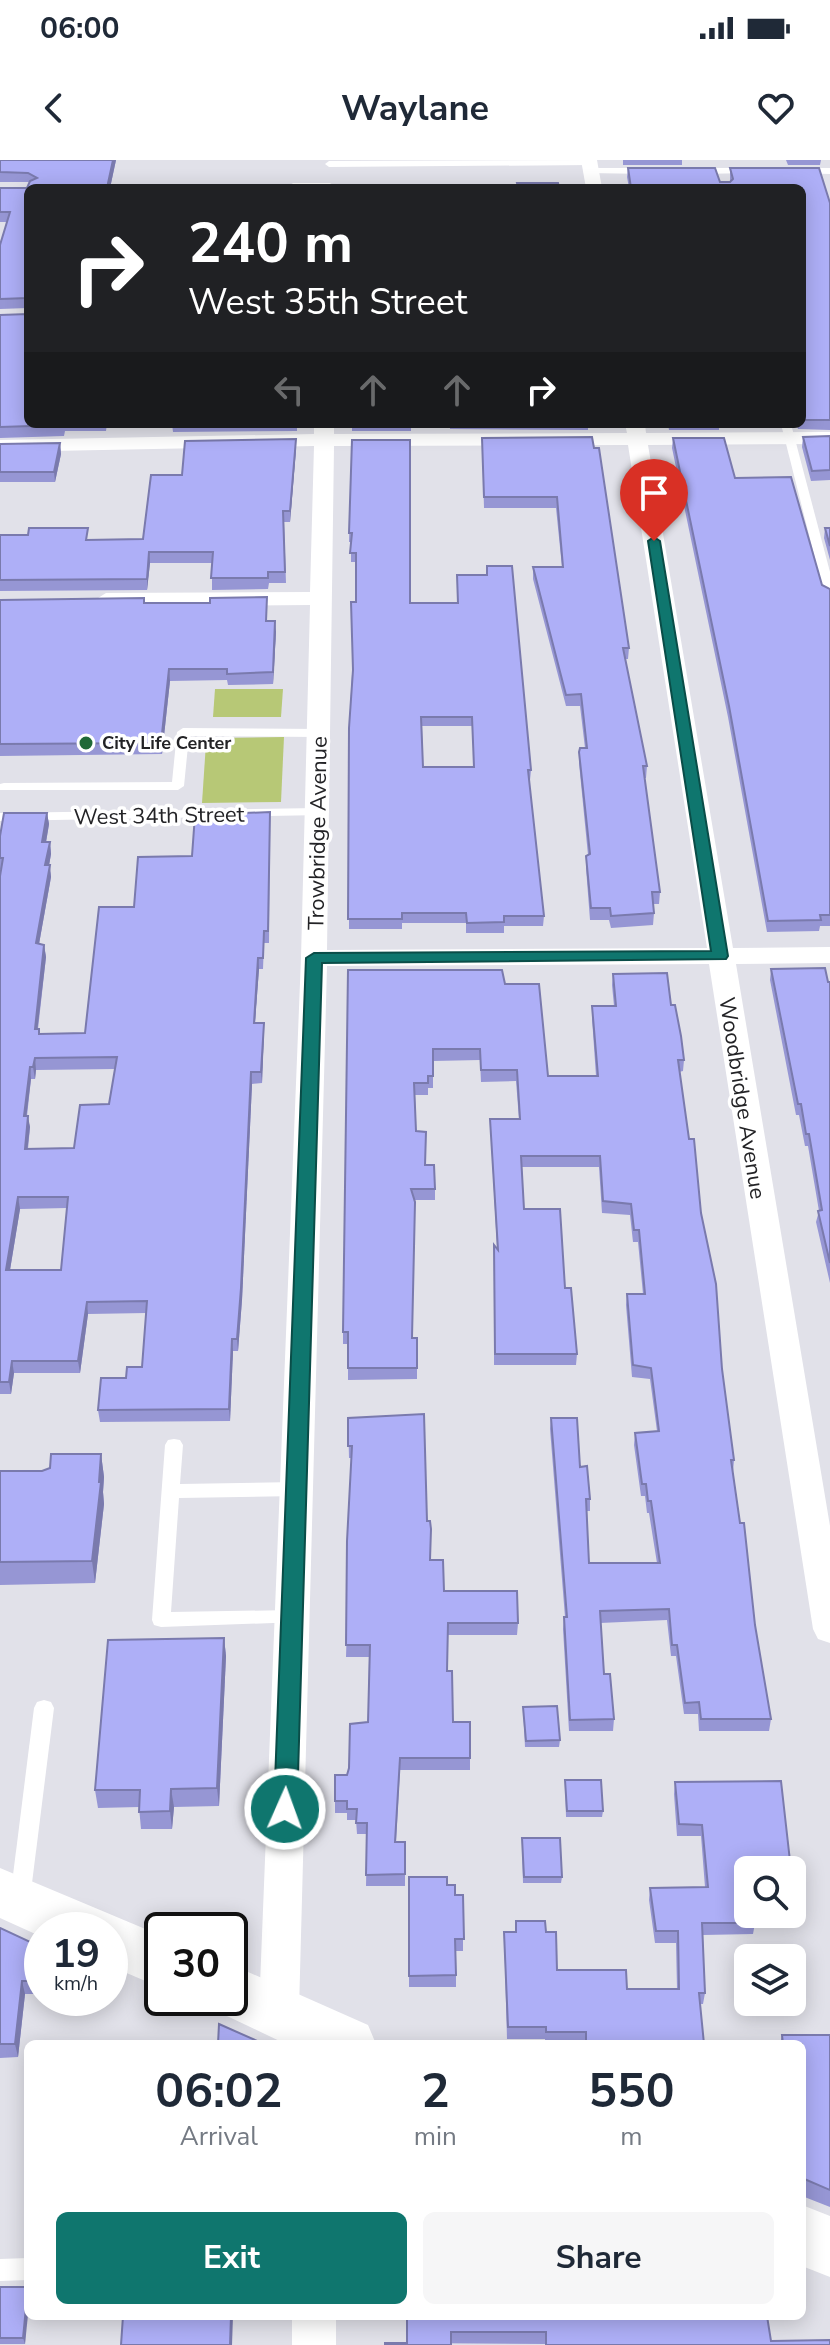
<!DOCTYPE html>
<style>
body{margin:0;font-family:"Nunito Sans",sans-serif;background:#f6f6f7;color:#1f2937;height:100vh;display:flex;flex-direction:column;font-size:30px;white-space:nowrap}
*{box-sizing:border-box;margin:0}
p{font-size:26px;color:#747a83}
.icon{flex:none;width:44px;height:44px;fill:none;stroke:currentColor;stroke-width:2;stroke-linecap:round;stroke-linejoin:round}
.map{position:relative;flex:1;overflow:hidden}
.details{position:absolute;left:24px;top:1880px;width:782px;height:280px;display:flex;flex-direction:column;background:#fff;border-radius:12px;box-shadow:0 4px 20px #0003}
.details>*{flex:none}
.hud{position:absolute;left:24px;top:24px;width:782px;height:244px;border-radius:12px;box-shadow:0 4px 20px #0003;background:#202124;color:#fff;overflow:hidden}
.buttons{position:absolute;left:734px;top:1696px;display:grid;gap:16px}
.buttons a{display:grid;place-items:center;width:72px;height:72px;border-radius:12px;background:#fff;box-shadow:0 4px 20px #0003;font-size:40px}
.speed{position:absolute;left:24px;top:1752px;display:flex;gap:16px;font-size:40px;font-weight:700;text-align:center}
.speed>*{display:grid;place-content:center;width:104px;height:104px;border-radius:50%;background:#fff;box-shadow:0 4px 20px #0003;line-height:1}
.speed small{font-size:20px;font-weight:400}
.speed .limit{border:4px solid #111;border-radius:12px;background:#fff;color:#111}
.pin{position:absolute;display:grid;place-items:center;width:68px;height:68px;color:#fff;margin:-82px -34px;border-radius:50% 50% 50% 0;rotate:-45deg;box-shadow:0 0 8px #0007}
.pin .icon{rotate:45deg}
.me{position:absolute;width:88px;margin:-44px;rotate:2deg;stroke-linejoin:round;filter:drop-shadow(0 0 6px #0008)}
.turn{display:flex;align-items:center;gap:28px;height:168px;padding:0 32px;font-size:36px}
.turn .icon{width:104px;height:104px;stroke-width:2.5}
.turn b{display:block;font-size:56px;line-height:68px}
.lanes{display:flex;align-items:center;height:76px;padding:0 32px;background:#0003;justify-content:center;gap:40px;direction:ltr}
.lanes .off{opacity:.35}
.eta{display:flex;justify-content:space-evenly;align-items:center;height:136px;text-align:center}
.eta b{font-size:48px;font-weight:700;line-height:56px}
.cta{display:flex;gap:16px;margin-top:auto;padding:16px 32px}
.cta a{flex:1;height:92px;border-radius:12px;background:#0f766e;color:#fff;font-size:32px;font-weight:700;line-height:92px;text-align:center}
.cta a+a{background:#f6f6f7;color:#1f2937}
.status{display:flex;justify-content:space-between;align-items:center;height:56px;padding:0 40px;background:#fff;direction:ltr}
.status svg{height:22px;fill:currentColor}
header{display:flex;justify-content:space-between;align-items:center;height:104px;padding:0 32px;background:#fff;font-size:36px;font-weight:700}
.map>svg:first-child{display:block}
.green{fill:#b7c876}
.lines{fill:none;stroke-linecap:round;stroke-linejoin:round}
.service{fill:#fff;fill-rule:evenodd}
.minor{fill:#fff;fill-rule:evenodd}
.secondary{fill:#fff;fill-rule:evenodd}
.wall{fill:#9696d4;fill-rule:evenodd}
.shaded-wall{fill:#7a7aad}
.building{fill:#aeaff7;stroke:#7a7aad;stroke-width:2;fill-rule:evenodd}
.route{fill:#0f766e;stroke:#0a4d48;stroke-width:2}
.poi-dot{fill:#1f6937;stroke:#fff;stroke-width:3}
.labels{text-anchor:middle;stroke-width:7;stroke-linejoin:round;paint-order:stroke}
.far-poi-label{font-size:18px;font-weight:bold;fill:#232326;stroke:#fff;text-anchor:start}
.street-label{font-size:22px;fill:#232326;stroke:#fff}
</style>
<div class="status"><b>06:00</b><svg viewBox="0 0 49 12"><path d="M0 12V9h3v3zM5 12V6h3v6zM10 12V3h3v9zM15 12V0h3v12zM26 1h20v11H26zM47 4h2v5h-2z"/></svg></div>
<header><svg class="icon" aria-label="back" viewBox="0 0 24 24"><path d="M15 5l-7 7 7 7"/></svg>Waylane<svg class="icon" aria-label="heart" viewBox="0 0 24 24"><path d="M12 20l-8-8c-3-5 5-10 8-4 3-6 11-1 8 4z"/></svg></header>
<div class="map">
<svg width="830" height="2185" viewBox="0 0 830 2185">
<rect width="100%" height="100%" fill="#e1e1e9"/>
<g class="green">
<polygon points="215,529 283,529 281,557 213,557"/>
<polygon points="284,577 281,642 202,643 206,583 218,578"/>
</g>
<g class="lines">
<g class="service">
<polygon points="589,0 592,1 592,5 329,7 325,4 329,1"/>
<polygon points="591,8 648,8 652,11 648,14 588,13 587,11"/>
<polygon points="752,8 756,11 755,13 696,14 692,11 696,8"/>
<polygon points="800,8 830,8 830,14 797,13 796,11"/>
<polygon points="781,264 791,264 830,412 830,437 824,434"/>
<polygon points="183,568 320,569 326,573 320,577 189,576 184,626 178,630 0,630 0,624 4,623 172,622 177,572"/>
<polygon points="318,648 325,652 323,655 0,661 0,653"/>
<polygon points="174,1279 180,1280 183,1285 180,1324 297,1322 303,1324 306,1329 303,1334 297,1336 179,1338 171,1452 292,1450 299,1452 301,1457 299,1462 161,1467 154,1465 152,1460 165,1285 168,1280"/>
<polygon points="44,1540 51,1542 54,1548 30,1739 27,1745 20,1748 13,1745 10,1739 34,1548 37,1542"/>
<polygon points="28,2098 28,2120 0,2121 0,2099"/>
</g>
<g class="minor">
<polygon points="581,0 597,0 602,28 586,28"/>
<polygon points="293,23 330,23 338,28 285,28"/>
<path d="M314,264H334V274L627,273L625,264H645L646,273L830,272V284L648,285L733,788L830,787V803L736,804L830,1366V1483L818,1479L813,1469L709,804L327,806L299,1850L293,1863L279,1868L265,1863L259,1850L301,798L310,445L106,447L95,440L106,433L310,432L314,286L0,292V280L314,274ZM628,285L707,788L327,790L334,286Z"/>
<rect x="292" y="2156" width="44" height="29"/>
</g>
<g class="secondary">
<polygon points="0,1708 162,1776 162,1828 110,1806 110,1770 42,1770 42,1777 0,1758"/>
<polygon points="230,1804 368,1865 376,1884 286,1884 210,1848 205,1838 230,1838"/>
<polygon points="802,2045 830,2056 830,2117 802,2106"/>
</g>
</g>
<g class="wall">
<polygon points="0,0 116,0 110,28 28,28 28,148 0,149 0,85 7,62 0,62 0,28 27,28 30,22 0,22"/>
<rect x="623" y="0" width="59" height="5"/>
<polygon points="786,0 821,0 820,5 788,5"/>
<polygon points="628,8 715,8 720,22 730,22 730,8 819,8 830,43 830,270 798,269 796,264 802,264 802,28 629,28 627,17"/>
<polygon points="0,155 28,264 107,264 106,271 65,271 64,276 0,278"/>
<polygon points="172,264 297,264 297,271 173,272"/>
<polygon points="352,264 588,264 588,270 450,269 450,264 411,265 411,271 352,271"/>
<polygon points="668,264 719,264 719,270 669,270"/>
<polygon points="830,276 830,320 811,321 802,287 803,277"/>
<polygon points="592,277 629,488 628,499 625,499 647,606 646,618 644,618 660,732 659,744 653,744 654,753 653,765 611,768 609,760 590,760 586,708 586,696 588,695 579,603 579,592 585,588 580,546 566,546 533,419 533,407 562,407 556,348 484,348 482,278"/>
<polygon points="673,278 735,318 822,425 830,429 830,766 820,766 819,771 767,772 728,557 672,288"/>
<polygon points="296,279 296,289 290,362 284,362 286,423 269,423 268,429 212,430 212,403 150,403 147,430 0,431 0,375 89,380 143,379 182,315"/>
<path d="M352,280L410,443H458L487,415V406L531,610L530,620H529L544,756L543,766H504V773H466V763H402V769H349V568L356,442V402H351V382H349ZM422,566H472L474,607H423Z"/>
<polygon points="60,283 61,294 55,322 0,322 0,284"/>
<polygon points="825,368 830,368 830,400 824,378"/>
<polygon points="267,437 267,461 276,472 273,524 228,525 227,520 170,521 162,594 0,596 0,440 144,438 145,443 210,443"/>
<path d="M270,652L269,783H264L263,809H259L255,863H264L262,923L252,924L242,1140L238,1191H233L230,1261L100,1262L98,1250L126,1218L142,1207L146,1153L88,1154L80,1213H14L11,1234H0V716L1,709H0V676L47,653L49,664L46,682H50L51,694L49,705L51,717L39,784L44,785L46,797L38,869H39L40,874L85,873L134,747L192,696ZM115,909L109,944L74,988L28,989L30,967L27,956L31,919H35L36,910ZM67,1048L61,1110H10L20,1049Z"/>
<polygon points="771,809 830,822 830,1123 816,1062 819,1051 808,986 805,986 799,955 796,955 770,820"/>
<polygon points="348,810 505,824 548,916 596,916 592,858 592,846 614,846 612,825 613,814 671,845 684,900 683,911 679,912 701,1053 734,1300 733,1312 755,1465 771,1559 769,1571 699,1571 698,1554 684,1554 676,1496 671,1496 667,1460 600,1463 604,1514 614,1559 613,1571 569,1571 563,1469 564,1457 565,1457 550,1269 551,1258 580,1307 590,1339 590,1351 587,1351 589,1403 657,1403 649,1353 647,1353 645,1336 641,1336 634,1285 635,1273 657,1271 650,1219 632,1217 626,1145 627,1134 643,1134 638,1082 633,1082 630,1055 602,1053 599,1007 522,1007 524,1049 565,1128 577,1194 576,1205 494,1205 494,1096 497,1088 490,959 519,959 516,921 481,922 480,900 433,901 433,928 428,928 428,935 415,935 416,971 426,1005 435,1029 435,1040 415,1040 412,1178 417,1178 417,1219 348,1220 348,1184 343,1184 343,1172"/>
<polygon points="348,1258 427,1361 430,1400 444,1431 518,1463 517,1475 448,1475 447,1511 453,1562 470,1562 470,1610 400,1610 396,1682 405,1682 405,1726 366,1726 367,1674 357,1674 356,1660 347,1660 347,1653 335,1653 335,1615 347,1615 368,1562 369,1497 346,1497 352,1298 349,1298"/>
<polygon points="101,1294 104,1317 103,1332 104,1344 95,1423 0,1425 0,1427 0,1311 42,1311"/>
<polygon points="224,1478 226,1496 219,1646 174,1647 172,1669 141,1669 139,1647 98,1648 95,1630"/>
<polygon points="523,1547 560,1580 559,1587 525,1587"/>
<polygon points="565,1620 603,1651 602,1657 566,1657"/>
<polygon points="675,1622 748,1710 755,1763 753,1774 703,1775 705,1833 703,1844 700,1844 704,1884 545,1883 545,1879 507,1879 504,1772 546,1772 557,1810 627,1829 677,1829 676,1783 655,1783 649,1740 650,1728 705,1727 701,1676 677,1676 674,1634"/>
<polygon points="522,1684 562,1717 561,1723 523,1723"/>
<polygon points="409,1717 447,1725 455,1735 463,1735 463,1791 456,1791 456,1827 409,1827"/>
<polygon points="0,1768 39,1786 42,1800 39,1834 25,1834 18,1897 0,1898"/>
<polygon points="782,1875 830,1875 830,2047 802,2036 802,1884 780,1884"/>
<polygon points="0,2127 28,2127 25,2184 0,2184"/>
<polygon points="407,2156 771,2181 830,2185 545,2185 545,2184 407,2183"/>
</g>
<g class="shaded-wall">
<polygon points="113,0 116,0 110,28 107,28"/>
<polygon points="296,279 296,289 290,362 290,351"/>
<polygon points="60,283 61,294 55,322 54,312"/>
<polygon points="149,392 150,403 147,430 147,419"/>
<polygon points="275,461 276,472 273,524 273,512"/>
<polygon points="169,509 170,521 162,594 161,583"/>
<polygon points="47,653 49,664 44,694 42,682"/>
<polygon points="50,682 51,694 47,717 45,705"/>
<polygon points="50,705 51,717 37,795 36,783"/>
<polygon points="44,785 46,797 36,881 35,869"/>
<polygon points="258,798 259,809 254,875 254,863"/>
<polygon points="264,863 264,875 262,923 261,912"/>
<polygon points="35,898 36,910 35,919 33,907"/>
<polygon points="30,907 31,919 25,967 24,956"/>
<polygon points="251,912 252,924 242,1140 238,1191 237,1179"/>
<polygon points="28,956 30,967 26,1001 25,989"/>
<polygon points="18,1037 20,1049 8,1122 6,1110"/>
<polygon points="87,1142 88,1154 80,1213 78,1201"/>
<polygon points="232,1179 233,1191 230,1261 229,1249"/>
<polygon points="12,1201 14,1213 11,1234 9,1222"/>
<polygon points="101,1294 104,1317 103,1332 104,1344 95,1423 92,1401"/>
<polygon points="224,1478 226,1496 219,1646 217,1628"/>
<polygon points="171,1629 174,1647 172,1669 170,1651"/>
<polygon points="39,1786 42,1800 39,1834 36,1821"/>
<polygon points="22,1821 25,1834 18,1897 15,1884"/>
<polygon points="28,2137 28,2155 25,2184 23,2178"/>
<polygon points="231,2156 233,2156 232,2185 230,2185"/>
</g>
<g class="building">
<polygon points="0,0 113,0 107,28 28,28 28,138 0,139 0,85 10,52 0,52 0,28 27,28 30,21 37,18 28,13 0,12"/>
<polygon points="628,8 715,8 720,22 730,22 733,19 730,8 819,8 830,43 830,260 802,260 802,28 631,28"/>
<polygon points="517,23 558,23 559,28 514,28 514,27 518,27"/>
<polygon points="413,27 414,28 367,28"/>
<polygon points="28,154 28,264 63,264 63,265 0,267 0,155"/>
<polygon points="830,276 830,310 812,311 803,277"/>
<polygon points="592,277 594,288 599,288 629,488 623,488 647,606 643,606 660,732 652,732 654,753 611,756 610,748 591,748 586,696 590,694 579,592 580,588 587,588 581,534 566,535 533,407 563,407 557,337 484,337 482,278"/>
<polygon points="673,278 724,278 735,318 791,317 822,425 830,429 830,755 820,755 821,760 768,761 729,546"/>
<polygon points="296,279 290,351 283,351 285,412 268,412 268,418 211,418 213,392 149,392 147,419 0,420 0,375 28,375 29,368 88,368 86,380 143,379 151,315 182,315 185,281"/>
<path d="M352,280H410V443H458L457,415H487V406H512L531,610H528L544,756H504V762L467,763L466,753H402V759H348L349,568L353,510L351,442H356V393H350L352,373H349ZM421,557H472L474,607H423Z"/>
<polygon points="60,283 54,312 0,312 0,284"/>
<polygon points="825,368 830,368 830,386"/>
<polygon points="267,437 266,461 275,461 273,512 227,514 227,509 169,509 161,583 0,584 0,440 144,438 144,443 210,443 210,438"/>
<path d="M270,652L268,771H264L263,798H258L254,863H264L261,912H251L241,1128L237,1179H232L229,1249L98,1250L101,1218H126L127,1207H142L147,1141L87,1142L78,1201H12L9,1222H0V716L3,698H0V676L4,653H47L42,682H50L45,705H50L36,783L44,785L35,869H39V874L85,873L99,747H134L138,697L192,696L195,655ZM117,897L109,944L80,945L74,988L25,989L28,956H24L30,907H33L35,898ZM18,1037H68L61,1110H6Z"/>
<polygon points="825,808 828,822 830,822 830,1103 818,1051 822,1050 809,974 806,974 801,944 798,944 771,809"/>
<polygon points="348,810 502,810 505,824 539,824 548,916 598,916 592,846 616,846 613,814 667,813 671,845 675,845 681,876 684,900 678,900 689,979 694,979 701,1053 716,1124 722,1209 734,1300 731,1300 740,1363 744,1363 755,1465 771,1559 701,1559 699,1542 685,1543 677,1485 672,1485 669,1449 600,1451 604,1514 610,1514 614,1559 570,1560 564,1457 567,1457 551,1258 577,1258 580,1307 587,1306 590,1339 586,1339 589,1403 660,1403 651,1341 648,1341 646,1324 642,1324 635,1273 659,1271 651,1208 633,1205 627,1134 645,1134 639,1070 634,1070 631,1044 603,1041 600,996 521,996 524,1049 560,1049 565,1128 571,1128 577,1194 495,1194 494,1085 498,1090 490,959 520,959 517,910 481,910 480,889 433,889 433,916 428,916 428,923 414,923 416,971 426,972 425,1005 434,1005 435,1029 411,1029 415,1042 412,1178 417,1178 417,1208 348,1208 348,1172 343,1172"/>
<polygon points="424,1254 427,1361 430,1361 431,1369 430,1400 443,1400 444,1431 517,1431 518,1463 448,1463 447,1511 452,1511 453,1562 470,1562 470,1598 400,1598 395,1682 405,1682 405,1714 366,1715 367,1663 356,1663 357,1649 347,1649 347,1641 335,1641 335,1615 347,1615 349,1608 350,1564 368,1562 370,1485 346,1485 347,1381 352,1286 348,1286 348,1258"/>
<polygon points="51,1294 101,1294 99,1322 101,1322 92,1401 0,1402 0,1311 42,1311 50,1308"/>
<polygon points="224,1478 217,1628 171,1629 170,1651 139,1652 140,1630 95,1630 108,1480"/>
<polygon points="557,1546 560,1580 526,1581 523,1547"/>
<polygon points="565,1620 601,1620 603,1651 567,1651"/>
<polygon points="781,1621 791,1710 748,1710 748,1754 754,1754 755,1763 702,1763 705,1833 699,1833 704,1884 586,1884 586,1872 546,1872 546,1867 508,1867 504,1772 516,1772 516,1761 545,1761 546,1772 556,1772 557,1810 626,1810 627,1829 679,1829 678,1771 656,1771 650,1728 708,1727 702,1665 679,1664 675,1622"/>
<polygon points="522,1678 560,1678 562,1717 524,1717"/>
<polygon points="409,1717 447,1717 447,1725 455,1725 455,1735 463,1735 464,1779 455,1779 456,1815 409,1816"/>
<polygon points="0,1768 39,1786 36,1821 22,1821 15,1884 0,1884"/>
<polygon points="219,1864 264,1884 218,1884"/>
<polygon points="782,1875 830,1875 830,2030 802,2018 802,1884 783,1884"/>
<polygon points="0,2127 28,2127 23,2178 0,2178"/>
<polygon points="123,2156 231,2156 230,2185 121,2185"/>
<polygon points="407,2156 767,2156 771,2181 830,2180 830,2185 546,2185 546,2172 451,2172 451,2185 385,2185 385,2183 407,2183"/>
</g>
<polygon class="route" points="654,377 660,381 728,796 726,799 322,803 297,1649 293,1656 285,1659 277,1656 274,1649 306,798 314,793 711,791 648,381"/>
<circle class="poi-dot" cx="86" cy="583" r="8"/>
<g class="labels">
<g class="far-poi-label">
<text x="102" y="589">City Life Center</text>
</g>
<g class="street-label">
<text transform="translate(159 655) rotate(-1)" y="8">West 34th Street</text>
<text transform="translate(317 673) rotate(-89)" y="8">Trowbridge Avenue</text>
<text transform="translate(743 938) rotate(81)" y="8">Woodbridge Avenue</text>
</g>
</g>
</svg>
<div class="buttons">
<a><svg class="icon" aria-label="search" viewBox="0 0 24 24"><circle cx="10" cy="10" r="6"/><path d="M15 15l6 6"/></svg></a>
<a><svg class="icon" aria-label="layers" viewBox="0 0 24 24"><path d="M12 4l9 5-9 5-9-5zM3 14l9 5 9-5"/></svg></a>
</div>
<div class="speed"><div>19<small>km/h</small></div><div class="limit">30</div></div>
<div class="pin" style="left:654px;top:381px;background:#d93025"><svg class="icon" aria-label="arrive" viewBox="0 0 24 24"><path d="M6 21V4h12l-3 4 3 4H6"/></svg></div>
<svg class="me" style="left:285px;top:1649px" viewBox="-20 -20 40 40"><circle r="17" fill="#0f766e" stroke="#fff" stroke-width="3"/><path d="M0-11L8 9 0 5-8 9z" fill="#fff"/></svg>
<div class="hud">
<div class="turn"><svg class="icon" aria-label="right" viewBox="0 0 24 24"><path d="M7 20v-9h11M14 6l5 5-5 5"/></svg><div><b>240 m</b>West 35th Street</div></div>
<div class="lanes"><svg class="icon off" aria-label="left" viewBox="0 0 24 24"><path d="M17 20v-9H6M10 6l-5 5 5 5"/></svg><svg class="icon off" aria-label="ahead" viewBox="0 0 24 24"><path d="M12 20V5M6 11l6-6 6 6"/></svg><svg class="icon off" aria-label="ahead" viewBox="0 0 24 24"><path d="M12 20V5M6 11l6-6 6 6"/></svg><svg class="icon" aria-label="right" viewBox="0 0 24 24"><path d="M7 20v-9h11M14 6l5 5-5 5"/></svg></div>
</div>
<section class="details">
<div class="eta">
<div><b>06:02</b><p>Arrival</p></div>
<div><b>2</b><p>min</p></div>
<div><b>550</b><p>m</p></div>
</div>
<div class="cta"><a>Exit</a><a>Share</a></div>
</section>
</div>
